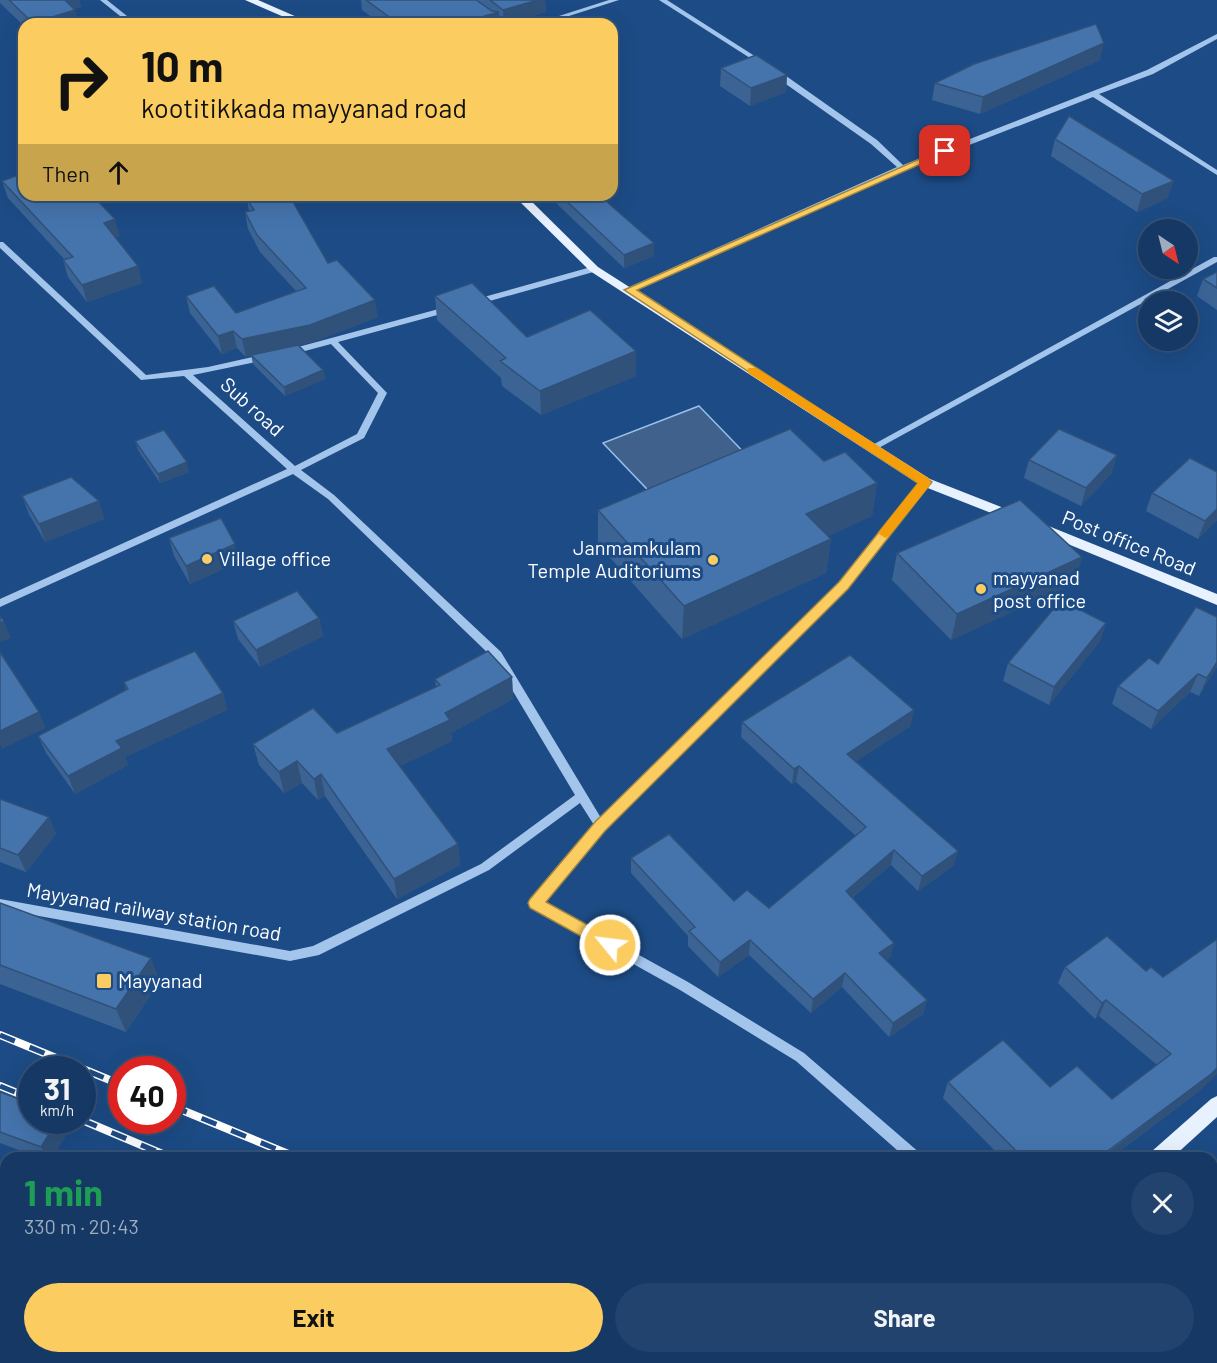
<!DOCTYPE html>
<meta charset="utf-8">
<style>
body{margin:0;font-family:Barlow,sans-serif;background:#22436d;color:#f1f3f6;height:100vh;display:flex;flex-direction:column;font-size:22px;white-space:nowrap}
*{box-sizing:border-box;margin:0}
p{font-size:20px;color:#9dacbf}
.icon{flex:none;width:33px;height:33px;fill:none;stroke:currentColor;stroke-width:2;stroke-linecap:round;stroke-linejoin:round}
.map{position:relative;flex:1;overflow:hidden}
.panel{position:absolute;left:0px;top:1152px;width:1218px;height:212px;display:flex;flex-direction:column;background:#153864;border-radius:18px 18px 0 0;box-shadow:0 6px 24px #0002,0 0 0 2px #345278}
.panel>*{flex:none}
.banner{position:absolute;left:18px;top:18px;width:600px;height:183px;border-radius:18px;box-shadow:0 6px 24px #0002,0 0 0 2px #345278;background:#fbcd61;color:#111;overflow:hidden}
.needle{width:39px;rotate:145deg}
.buttons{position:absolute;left:1138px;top:219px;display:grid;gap:12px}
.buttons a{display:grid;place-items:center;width:60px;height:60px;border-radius:50%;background:#153864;box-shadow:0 6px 24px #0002,0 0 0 2px #345278;font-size:30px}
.speed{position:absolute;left:18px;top:1056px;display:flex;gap:12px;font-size:30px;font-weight:700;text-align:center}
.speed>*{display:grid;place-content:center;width:78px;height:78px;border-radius:50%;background:#153864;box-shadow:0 6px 24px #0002,0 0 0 2px #345278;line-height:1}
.speed small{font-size:15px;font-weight:400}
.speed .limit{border:9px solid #d22;background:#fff;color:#111}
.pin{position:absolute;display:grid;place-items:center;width:51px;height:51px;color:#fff;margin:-26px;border-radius:12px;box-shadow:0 3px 9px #0006}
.me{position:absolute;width:66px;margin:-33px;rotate:299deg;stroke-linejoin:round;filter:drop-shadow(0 0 4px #0008)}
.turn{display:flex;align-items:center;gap:21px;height:126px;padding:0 24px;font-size:27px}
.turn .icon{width:78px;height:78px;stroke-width:2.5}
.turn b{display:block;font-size:42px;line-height:51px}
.then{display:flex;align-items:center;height:57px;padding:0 24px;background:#0003;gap:12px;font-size:22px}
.round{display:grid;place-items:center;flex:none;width:63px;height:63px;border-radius:32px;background:#22436d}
.overview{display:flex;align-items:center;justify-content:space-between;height:102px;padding:0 24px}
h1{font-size:36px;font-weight:700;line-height:45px;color:#1e9e55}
.button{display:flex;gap:12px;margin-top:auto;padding:12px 24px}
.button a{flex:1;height:69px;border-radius:36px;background:#fbcd61;color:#111;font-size:24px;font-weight:700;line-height:69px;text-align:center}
.button a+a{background:#22436d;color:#f1f3f6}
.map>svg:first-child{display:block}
.water{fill:#3f618b;stroke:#97bfec;stroke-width:1.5}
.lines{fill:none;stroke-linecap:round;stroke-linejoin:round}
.minor{fill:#a3c4eb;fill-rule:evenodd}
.major{fill:#e8f1fe;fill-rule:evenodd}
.rail-casing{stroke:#fff;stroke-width:8}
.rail{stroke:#1c4b85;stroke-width:5;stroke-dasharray:16;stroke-linecap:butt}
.wall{fill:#3b6495}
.shaded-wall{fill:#305179}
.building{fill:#4574ad;stroke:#305179;stroke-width:1.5}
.route{fill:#fbcd61;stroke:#a3853f;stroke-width:1.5}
.slow{fill:#f59e0b}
.poi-dot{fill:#fbcd61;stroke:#1c4b85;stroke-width:2}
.labels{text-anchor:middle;stroke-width:6;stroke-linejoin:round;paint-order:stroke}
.street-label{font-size:20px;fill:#fff;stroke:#1c4b85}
.poi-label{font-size:20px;fill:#fff;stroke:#1c4b85;text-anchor:start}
</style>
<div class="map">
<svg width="1217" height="1363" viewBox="0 0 1217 1363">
<rect width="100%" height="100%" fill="#1c4b85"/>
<polygon class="water" points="699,406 759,468 666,509 603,443"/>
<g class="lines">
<g class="minor">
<polygon points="100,0 107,0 137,24 130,24"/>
<polygon points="609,0 619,0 544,24 534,24"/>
<polygon points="659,0 667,0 767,64 761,65"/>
<polygon points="1217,34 1217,39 1153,74 1099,94 1217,170 1217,175 1093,97 905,170 632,291 629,291 625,289 897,167 871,144 773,75 773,71 779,71 877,140 903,165 1147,70"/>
<polygon points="0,242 3,242 146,375 208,367 266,354 269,355 269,359 266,360 193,375 295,466 357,434 378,393 331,344 290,355 286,352 287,350 446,307 452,307 452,311 338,342 387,393 364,438 301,470 334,495 501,652 601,818 840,582 922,480 928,480 930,482 928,484 848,588 604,829 543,902 688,982 804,1053 921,1154 923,1158 906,1158 796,1061 680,990 531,907 529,903 531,899 594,825 580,803 489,870 319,955 290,961 0,909 0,899 290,951 313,946 481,864 575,795 493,658 328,499 293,474 0,607 0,599 287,469 184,376 141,380 0,248"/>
<polygon points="1214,257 1217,257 1217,262 875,450 872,451 867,448"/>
<polygon points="591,267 597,267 598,269 597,271 479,304 476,305 472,302 473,300"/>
<polygon points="0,1246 6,1249 6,1263 0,1260"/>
<polygon points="1212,1349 1217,1351 1217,1363 1207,1361 1205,1358 1212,1358"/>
<polygon points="176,1358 196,1358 199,1363 178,1363"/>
</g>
<g class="major">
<polygon points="245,0 258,0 313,24 300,24"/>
<polygon points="513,195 525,195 598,267 930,479 1019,514 1021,517 1019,520 1009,520 920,485 590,271"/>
<polygon points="1041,523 1217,594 1217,605 1036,531 1034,528 1036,525"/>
<polygon points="1217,1096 1217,1117 1172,1158 1149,1158 1151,1152 1211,1099"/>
</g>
<defs>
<g id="rail">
<polyline points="0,1035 122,1085"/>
<polyline points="0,1086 32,1099"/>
<polyline points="172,1106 298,1158"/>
<polyline points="82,1120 172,1158"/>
<polyline points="647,1358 660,1363"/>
<polyline points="782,1358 795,1363"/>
</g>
</defs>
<use href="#rail" class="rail-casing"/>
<use href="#rail" class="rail"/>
</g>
<g class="wall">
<polygon points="0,0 79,0 81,7 74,9 79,24 24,24 24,26 0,3"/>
<polygon points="361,0 545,0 546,12 507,24 503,24 499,21 499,24 381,24 362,10"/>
<polygon points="1100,60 980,114 932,100 935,83"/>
<polygon points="721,68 787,75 786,92 750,106 720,86"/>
<polygon points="1055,139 1168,198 1137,212 1051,156"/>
<polygon points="2,181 74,200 120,236 115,237 138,266 142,283 87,302 68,277 63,260 65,260 8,198"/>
<polygon points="553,195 599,195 654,243 654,256 624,268 557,204 557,198"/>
<polygon points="247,199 328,263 378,317 313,342 298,345 323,370 325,379 285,396 253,364 251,355 246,357 237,348 222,354 190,313 186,296 236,313 296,291 260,252 248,229 245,212 249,211"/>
<polygon points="1217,272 1217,310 1197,296 1203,279"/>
<polygon points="435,296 527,337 636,351 636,376 541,415 502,386 501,378 437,320"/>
<polygon points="135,441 189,472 160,483 138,450"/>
<polygon points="1117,455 1111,474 1081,506 1024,478 1029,460"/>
<polygon points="824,461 877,483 872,516 828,536 831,539 826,573 682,639 598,544 598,510"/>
<polygon points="1152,493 1217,520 1198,539 1146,511"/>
<polygon points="22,496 99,501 104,519 45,542 29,514"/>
<polygon points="169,538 239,562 190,584 174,556"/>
<polygon points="897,553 1082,557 1074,583 951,640 892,580"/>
<polygon points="319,618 323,636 260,667 238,639 233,621"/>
<polygon points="1106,623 1100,641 1049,705 1003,681 1008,663"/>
<polygon points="1158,664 1217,667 1199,696 1190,692 1151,729 1112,704 1118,686"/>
<polygon points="512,677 513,699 451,733 452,741 400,766 458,844 460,865 397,899 325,796 318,800 302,783 284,793 259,765 253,744 337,733 436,687 435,679"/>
<polygon points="124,682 223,693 227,710 125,757 128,765 75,794 46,753 38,736 126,690"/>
<polygon points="742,722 911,726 856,761 958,851 953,866 918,891 891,865 853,897 891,957 886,960 927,1000 923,1014 889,1037 842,987 811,1013 749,955 718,977 688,946 688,936 631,873 631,858 734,901 769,908 856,836 796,782 792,784 741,737"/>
<polygon points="0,799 49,817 56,834 26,872 0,862"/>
<polygon points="0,903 160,981 126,1032 0,984"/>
<polygon points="1107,936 1202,1089 1111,1158 1002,1158 943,1098 948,1082 1050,1087 1112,1099 1157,1065 1099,1016 1095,1019 1058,983 1065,967"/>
<polygon points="0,1092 32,1120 64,1120 69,1130 52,1158 40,1158 0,1143"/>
<polygon points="1212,1177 1217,1183 1217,1246 1212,1243"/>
</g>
<g class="shaded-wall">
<polygon points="61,0 79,0 81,7 64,12"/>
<polygon points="538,0 545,0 546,12 507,24 504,24 503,10"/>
<polygon points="75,10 79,24 33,24 33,23"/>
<polygon points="499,12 499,24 457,24"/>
<polygon points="1104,43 1100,60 980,114 983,97"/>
<polygon points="787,75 786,92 750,106 751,88"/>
<polygon points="1174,181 1168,198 1137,212 1142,194"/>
<polygon points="115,219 120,236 108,240 104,223"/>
<polygon points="654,243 654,256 624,268 624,255"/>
<polygon points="138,266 142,283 87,302 82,285"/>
<polygon points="375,300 378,317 313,342 246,357 242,339"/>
<polygon points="233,331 237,348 222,354 218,336"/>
<polygon points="636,351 636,376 541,415 540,391"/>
<polygon points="323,370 325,379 285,396 284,387"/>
<polygon points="1117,455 1111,474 1081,506 1086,488"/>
<polygon points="187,462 189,472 160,483 158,474"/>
<polygon points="877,483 872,516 802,548 806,514"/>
<polygon points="99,501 104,519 45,542 39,524"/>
<polygon points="1217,509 1217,520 1198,539 1205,521"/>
<polygon points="831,539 826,573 682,639 684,606"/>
<polygon points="235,544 239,562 190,584 186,566"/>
<polygon points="1082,557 1074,583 951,640 957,614"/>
<polygon points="319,618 323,636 260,667 256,650"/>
<polygon points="4,621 11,638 0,642 0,623"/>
<polygon points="1106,623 1100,641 1049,705 1054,687"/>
<polygon points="1217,662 1217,667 1199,696 1207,678"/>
<polygon points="1198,674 1190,692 1151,729 1158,711"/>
<polygon points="512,677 513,699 451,733 452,741 391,771 387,749 445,713"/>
<polygon points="223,693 227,710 125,757 128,765 75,794 68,776 116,741"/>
<polygon points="914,710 911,726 844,769 847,754"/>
<polygon points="39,712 46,728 2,749 0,744 0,731"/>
<polygon points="297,761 302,783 284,793 279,772"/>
<polygon points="799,766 796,782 792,784 794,769"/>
<polygon points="321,774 325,796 318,800 314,779"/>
<polygon points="49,817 56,834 26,872 18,855"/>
<polygon points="458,844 460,865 397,899 394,879"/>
<polygon points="894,850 891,865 843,905 846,891"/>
<polygon points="958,851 953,866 918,891 922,876"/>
<polygon points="750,940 749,955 718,977 720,962"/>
<polygon points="894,943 891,957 875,967 879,953"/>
<polygon points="151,958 160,981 126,1032 116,1009"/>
<polygon points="845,973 842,987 811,1013 813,999"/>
<polygon points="927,1000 923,1014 889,1037 893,1023"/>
<polygon points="1106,1000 1099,1016 1095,1019 1102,1003"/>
<polygon points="1217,1068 1217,1074 1202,1089 1111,1158 1101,1158"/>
<polygon points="58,1120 64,1120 69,1130 52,1158 48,1158 41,1147"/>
<polygon points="10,1358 35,1358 27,1363 2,1363"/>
</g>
<g class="building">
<polygon points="9,0 65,0 75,10 33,23"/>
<polygon points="366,0 476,0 492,11 499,12 457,24 399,24"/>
<polygon points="490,0 538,0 503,10"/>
<polygon points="1096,24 1104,43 983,97 935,83 974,64"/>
<polygon points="756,55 787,75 751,88 721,68"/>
<polygon points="1069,116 1174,181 1142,194 1055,139"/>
<polygon points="24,173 24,195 70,195 74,200 88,195 92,195 115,219 104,223 138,266 82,285 63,260 73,257 2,181"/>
<polygon points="262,195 289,195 328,263 337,260 375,300 310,325 242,339 233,331 218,336 186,296 214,286 236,313 306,288 257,235 245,212 254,210 247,199"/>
<polygon points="560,195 599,195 654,243 624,255"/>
<polygon points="1217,272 1217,288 1203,279"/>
<polygon points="472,283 527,337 590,310 636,351 540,391 500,361 506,358 435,296"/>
<polygon points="298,345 323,370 284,387 251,355"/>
<polygon points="790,429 824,461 845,452 877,483 806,514 831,539 684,606 598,510"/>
<polygon points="1059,429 1117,455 1086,488 1029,460"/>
<polygon points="164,430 187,462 158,474 135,441"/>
<polygon points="1190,458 1217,472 1217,509 1205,521 1152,493"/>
<polygon points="71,477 99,501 39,524 22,496"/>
<polygon points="1020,500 1082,557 957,614 897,553"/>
<polygon points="221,518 235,544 186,566 169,538"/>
<polygon points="297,591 319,618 256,650 233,621"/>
<polygon points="1061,600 1106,623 1054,687 1008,663"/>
<polygon points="1196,607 1217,617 1217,662 1207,678 1198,674 1158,711 1118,686 1149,658 1158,664"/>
<polygon points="0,616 4,621 0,623"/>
<polygon points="195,651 223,693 116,741 122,748 68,776 38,736 128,689 124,682"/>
<polygon points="488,651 512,677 445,713 450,720 387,749 458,844 394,879 321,774 314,779 297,761 279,772 253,744 313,708 337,733 440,685 435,679"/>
<polygon points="0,652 39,712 0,731"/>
<polygon points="850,655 914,710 847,754 958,851 922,876 894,850 846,891 894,943 879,953 927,1000 893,1023 845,973 813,999 750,940 720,962 689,931 695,927 631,858 669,834 734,901 747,890 769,908 866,827 799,766 794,769 742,722"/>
<polygon points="0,799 49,817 18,855 0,848"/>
<polygon points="0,903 151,958 116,1009 0,965"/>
<polygon points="1107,936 1146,971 1151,967 1163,977 1217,939 1217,1068 1211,1074 1101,1156 1103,1158 1023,1158 948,1082 1003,1040 1050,1087 1077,1066 1112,1099 1171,1054 1106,1000 1102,1003 1065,967"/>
<polygon points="0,1092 32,1104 32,1120 58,1120 41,1147 0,1132"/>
<polygon points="1212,1177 1217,1183 1217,1230 1212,1227"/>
<polygon points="6,1309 6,1358 10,1358 2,1363 0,1363 0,1314"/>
</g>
<polygon class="route" points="942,149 950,151 637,290 932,482 848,589 605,831 546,902 615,940 618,945 615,949 604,949 530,908 528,903 530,899 595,822 839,582 918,483 624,290"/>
<polygon class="slow" points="748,368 756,368 930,479 930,485 889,536 885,538 878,533 918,483 748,373"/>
<g class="poi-dot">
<circle cx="207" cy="559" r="6"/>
<circle cx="713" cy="560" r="6"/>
<circle cx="981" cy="589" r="6"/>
<rect x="96" y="973" width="16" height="16" rx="3"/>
</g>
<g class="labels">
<g class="street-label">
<text transform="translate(252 407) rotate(42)" y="7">Sub road</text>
<text transform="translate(1129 543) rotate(22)" y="7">Post office Road</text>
<text transform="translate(154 912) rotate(10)" y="7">Mayyanad railway station road</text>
</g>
<g class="poi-label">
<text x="701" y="555" text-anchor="end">Janmamkulam<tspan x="701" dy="23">Temple Auditoriums</tspan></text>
<text x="219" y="566">Village office</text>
<text x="993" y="585">mayyanad<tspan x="993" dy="23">post office</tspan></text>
<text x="118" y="988">Mayyanad</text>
</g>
</g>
</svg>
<div class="buttons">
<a><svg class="needle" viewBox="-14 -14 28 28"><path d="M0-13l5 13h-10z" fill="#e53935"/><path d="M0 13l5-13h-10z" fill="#9dacbf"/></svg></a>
<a><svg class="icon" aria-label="layers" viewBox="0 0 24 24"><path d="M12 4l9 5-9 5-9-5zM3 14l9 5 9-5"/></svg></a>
</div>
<div class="speed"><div>31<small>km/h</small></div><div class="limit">40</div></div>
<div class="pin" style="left:945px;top:151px;background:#d93025"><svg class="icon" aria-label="arrive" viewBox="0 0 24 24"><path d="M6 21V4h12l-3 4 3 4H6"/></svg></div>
<svg class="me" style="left:610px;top:945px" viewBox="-20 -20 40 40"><circle r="17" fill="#fbcd61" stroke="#fff" stroke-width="3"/><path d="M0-11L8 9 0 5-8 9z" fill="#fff"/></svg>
<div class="banner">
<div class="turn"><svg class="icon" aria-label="right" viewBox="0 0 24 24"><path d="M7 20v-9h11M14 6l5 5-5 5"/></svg><div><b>10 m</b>kootitikkada mayyanad road</div></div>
<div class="then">Then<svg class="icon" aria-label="ahead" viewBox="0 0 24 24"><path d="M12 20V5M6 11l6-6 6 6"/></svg></div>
</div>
<section class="panel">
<div class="overview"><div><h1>1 min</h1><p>330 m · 20:43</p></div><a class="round"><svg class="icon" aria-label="close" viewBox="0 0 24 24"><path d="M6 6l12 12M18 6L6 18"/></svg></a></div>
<div class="button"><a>Exit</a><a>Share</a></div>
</section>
</div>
